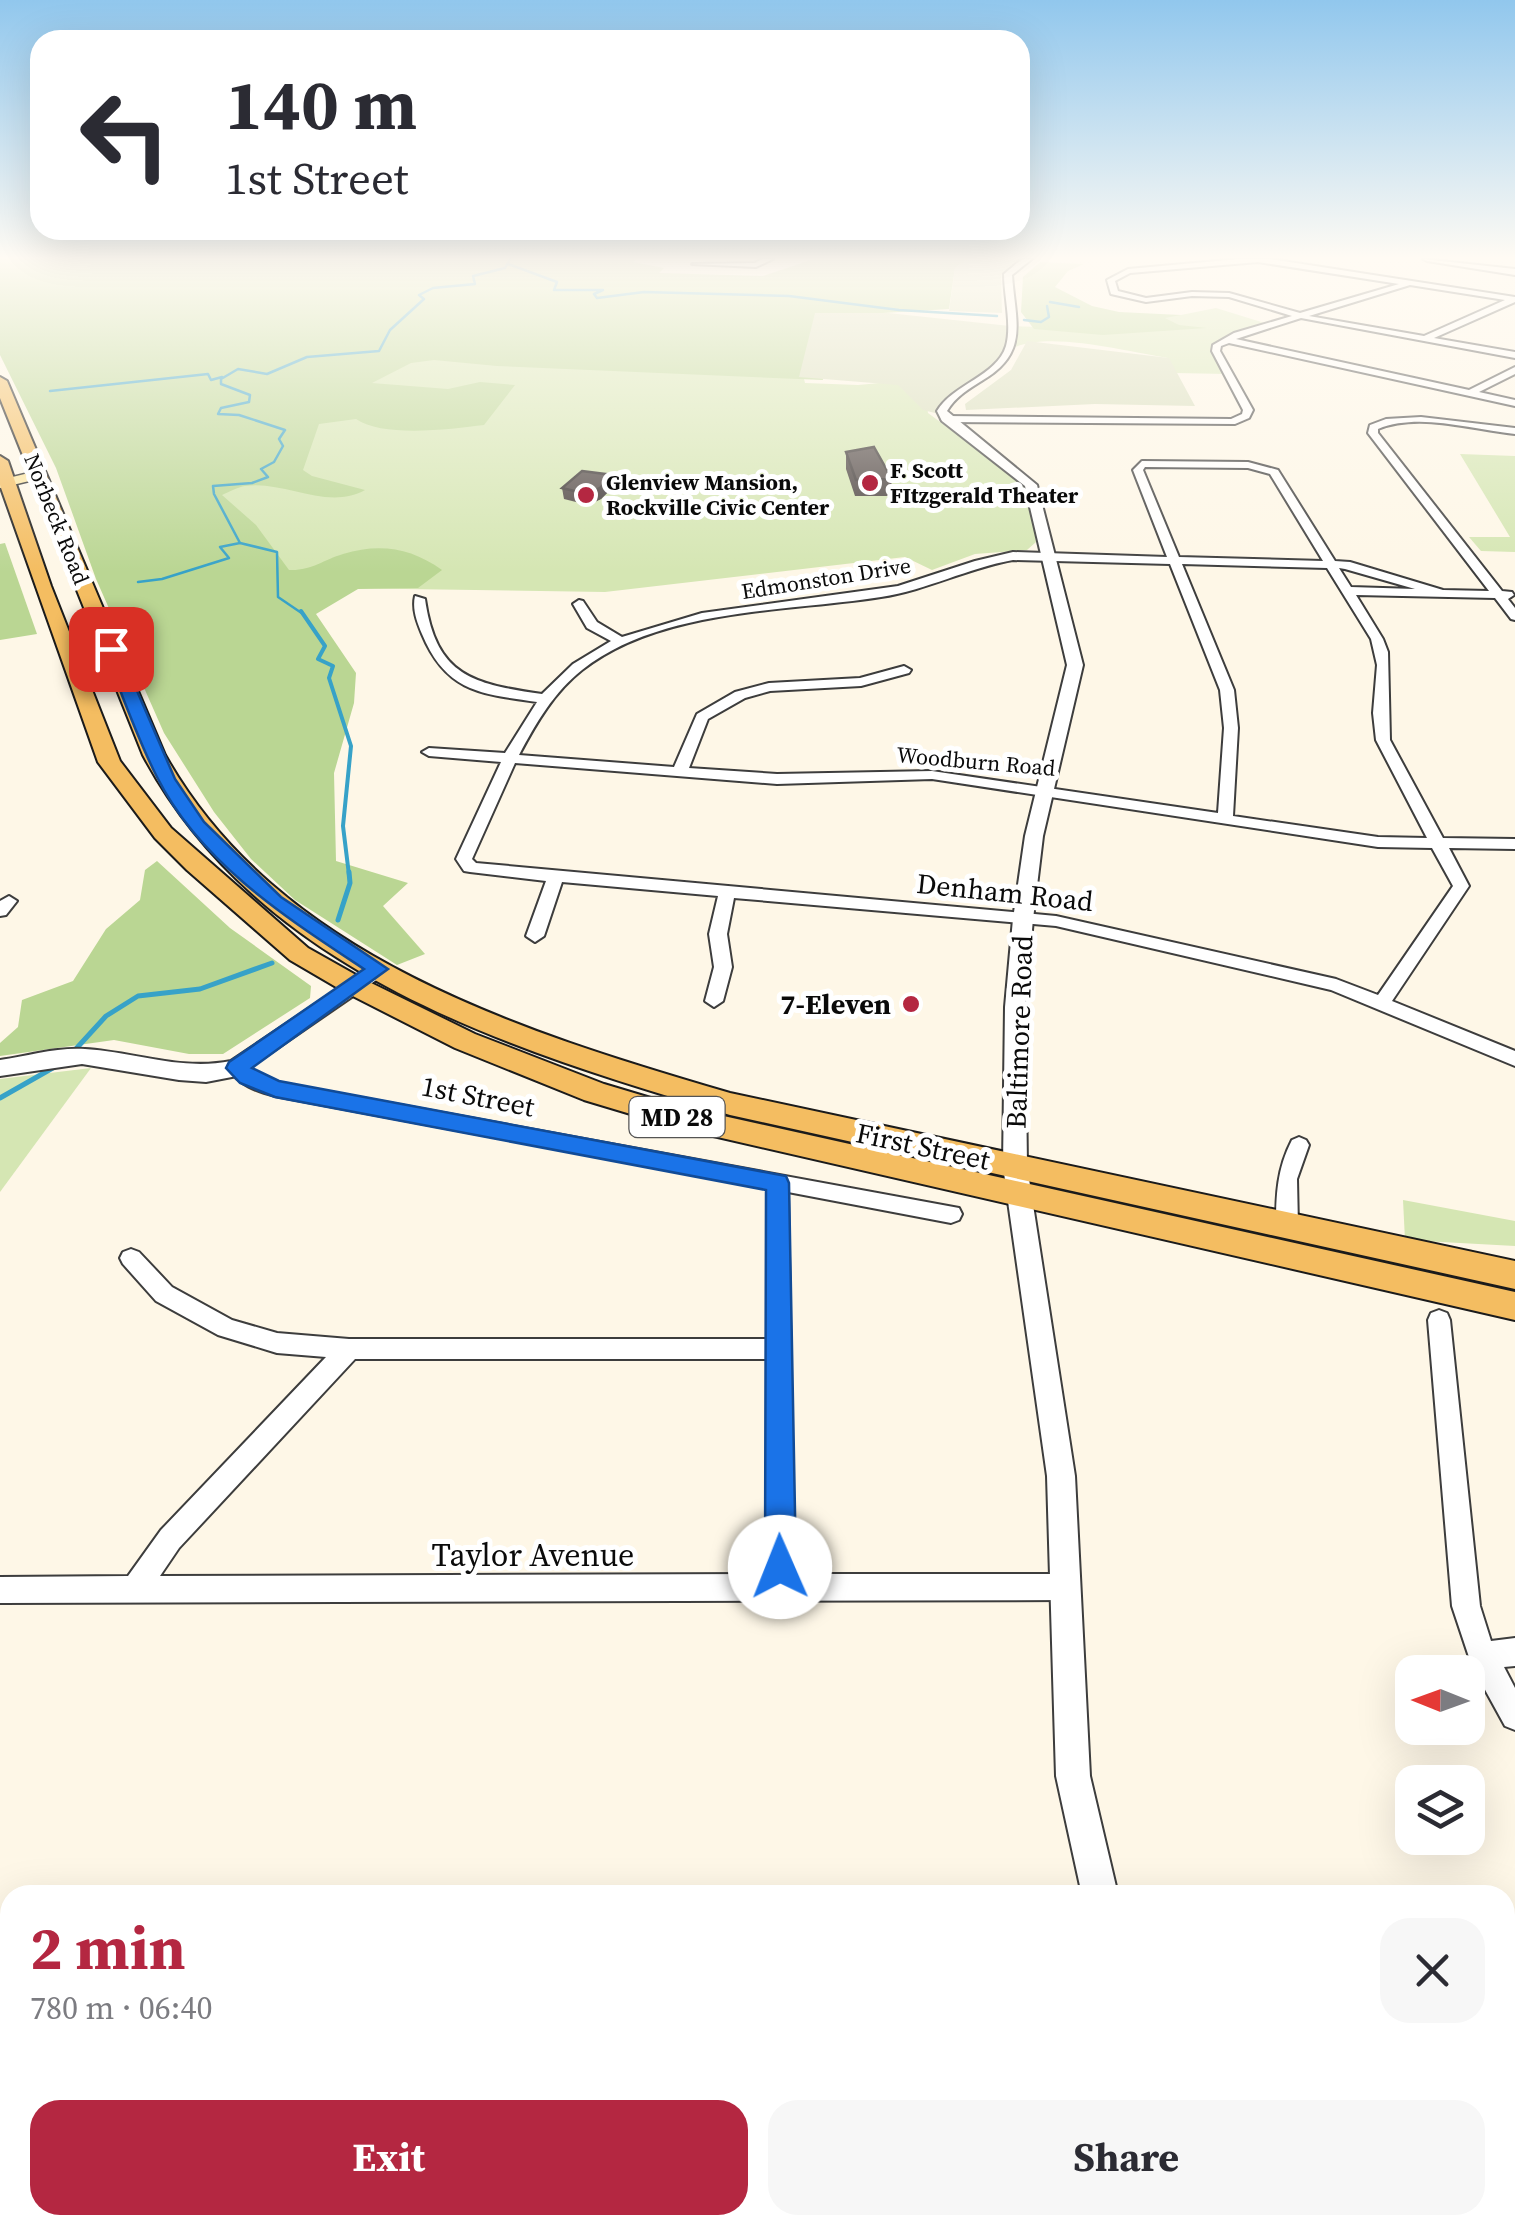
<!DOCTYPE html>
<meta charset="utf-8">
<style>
body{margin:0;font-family:"Source Serif 4",serif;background:#f7f7f7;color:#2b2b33;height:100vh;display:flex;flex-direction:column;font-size:38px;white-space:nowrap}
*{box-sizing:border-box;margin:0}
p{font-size:32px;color:#7c7c81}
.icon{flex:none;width:55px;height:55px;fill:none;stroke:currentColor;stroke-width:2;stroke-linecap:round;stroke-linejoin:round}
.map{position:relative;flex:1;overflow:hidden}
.drawer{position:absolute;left:0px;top:1885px;width:1515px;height:350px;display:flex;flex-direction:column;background:#fff;border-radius:30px 30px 0 0;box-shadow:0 10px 40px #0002}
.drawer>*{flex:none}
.hud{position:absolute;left:30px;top:30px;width:1000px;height:210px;border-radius:30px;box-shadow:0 10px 40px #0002;background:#fff;color:#2b2b33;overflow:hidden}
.needle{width:65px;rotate:271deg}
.buttons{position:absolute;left:1395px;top:1655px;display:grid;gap:20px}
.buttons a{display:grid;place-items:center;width:90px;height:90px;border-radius:20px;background:#fff;box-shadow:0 10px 40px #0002;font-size:50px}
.pin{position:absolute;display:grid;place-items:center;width:85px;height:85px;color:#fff;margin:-42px;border-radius:20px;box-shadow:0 5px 15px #0006}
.me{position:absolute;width:110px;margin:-55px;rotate:359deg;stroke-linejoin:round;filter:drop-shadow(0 0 8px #0008)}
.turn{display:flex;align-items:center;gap:35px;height:210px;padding:0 30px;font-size:45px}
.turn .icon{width:130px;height:130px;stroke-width:2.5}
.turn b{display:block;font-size:70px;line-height:85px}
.round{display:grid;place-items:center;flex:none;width:105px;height:105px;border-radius:30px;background:#f7f7f7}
.headline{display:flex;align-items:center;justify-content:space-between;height:170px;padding:0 30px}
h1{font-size:60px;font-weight:700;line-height:75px;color:#b42741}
.cta{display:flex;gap:20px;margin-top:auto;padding:20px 30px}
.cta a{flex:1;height:115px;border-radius:30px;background:#b42741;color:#fff;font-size:40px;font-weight:700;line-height:115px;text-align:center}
.cta a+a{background:#f7f7f7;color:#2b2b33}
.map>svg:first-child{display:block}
.green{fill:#d5e6b3}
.forest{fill:#bad693}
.cemetery{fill:#d7ddbb}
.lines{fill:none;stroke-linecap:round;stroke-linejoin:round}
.stream-far2{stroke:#37a2c8;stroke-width:2.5}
.stream-far1{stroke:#37a2c8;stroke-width:4}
.stream{stroke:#37a2c8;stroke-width:5}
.minor-casing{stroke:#3d3d3d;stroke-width:4}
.tertiary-casing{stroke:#3d3d3d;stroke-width:4}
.secondary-casing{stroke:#2c2c2c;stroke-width:3}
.primary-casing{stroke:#1b1b1b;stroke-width:4}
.minor{fill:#fff;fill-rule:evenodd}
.tertiary{fill:#fff;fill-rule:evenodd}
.secondary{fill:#fde7a4;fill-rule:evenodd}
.primary{fill:#f4bd61;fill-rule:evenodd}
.wall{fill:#473f3d}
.shaded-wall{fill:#393332}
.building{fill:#524947;stroke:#393332;stroke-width:2.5}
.route{fill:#1a73e8;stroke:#114b97;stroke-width:2.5}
.poi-dot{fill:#b42741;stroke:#fff;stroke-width:4}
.labels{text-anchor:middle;stroke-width:10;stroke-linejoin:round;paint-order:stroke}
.far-poi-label{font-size:22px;font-weight:bold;fill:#0a0a0a;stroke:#fff;text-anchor:start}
.far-street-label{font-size:22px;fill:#0a0a0a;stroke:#fff}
.shield{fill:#fff;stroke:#545454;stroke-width:2.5}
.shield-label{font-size:25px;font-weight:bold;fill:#0a0a0a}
.street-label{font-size:28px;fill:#0a0a0a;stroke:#fff}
.poi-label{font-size:28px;font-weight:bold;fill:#0a0a0a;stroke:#fff;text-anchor:end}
.near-street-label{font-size:32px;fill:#0a0a0a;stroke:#fff}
</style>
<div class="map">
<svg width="1515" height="2235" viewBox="0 0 1515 2235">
<rect width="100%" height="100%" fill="#fef7e7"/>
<g class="green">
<polygon points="0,259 804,379 805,383 858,385 923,379 928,413 1026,485 1036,542 1027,550 975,554 932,570 905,557 605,592 265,587"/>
<path d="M1216,308L1271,325L1217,344L1228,374L1175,373L1168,358C1127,352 1045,329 1009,350L1010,326L1098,329L1087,316L1181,315Z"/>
<polygon points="1460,454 1515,456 1515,552 1481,551 1469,537 1510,537"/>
<polygon points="91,1068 0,1192 0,1079"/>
<polygon points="1403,1200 1515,1221 1515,1246 1405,1240"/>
</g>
<g class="forest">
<path d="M0,259H637L633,262L664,268L659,273L763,276L814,259H968L955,268L949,309L866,314L821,364L823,380L497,366L434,360L411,363L372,383L448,389L480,382L515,385L484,425C451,429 383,438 356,419L319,424L303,470L312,476L365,490C327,511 284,480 245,486C238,487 229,492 222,495L256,525L289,570C311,571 323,560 343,554C380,543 411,548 442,570L418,588L358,589L316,614L356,673L354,703L334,773L336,861L408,883L383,906L425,954L397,965L295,900L251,859L214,812L164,733L96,579L56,468L0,355Z"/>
<polygon points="1040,262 1084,264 1068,271 1055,287 1092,306 1119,312 1181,315 1165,318 1179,325 1207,328 1103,335 1034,329 1021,312 1023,277"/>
<polygon points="5,543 37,634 0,640 0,544"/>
<polygon points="157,861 230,928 311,986 310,998 223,1054 189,1054 114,1040 0,1056 0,1043 18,1027 22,1000 73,981 106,929 140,900 145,870"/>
</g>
<g class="cemetery">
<polygon points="968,259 1021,259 1001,276 1002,313 949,311 955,268"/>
<path d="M815,313H888L1010,326C1016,364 979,372 957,394C951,399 947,408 943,415L923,410L898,385L799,377Z"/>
<polygon points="1027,341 1169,358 1195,406 1095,404 966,410 965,404 1011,370"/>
</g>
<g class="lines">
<g class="stream-far2">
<polyline points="508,264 557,282 554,290 603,290 594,294 597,298 644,292 789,296 899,310 997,316"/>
<polyline points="1050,302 1079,307"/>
<polyline points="1024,320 1041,322 1049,317 1047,306"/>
<polyline points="50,391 208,374 211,380 222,377"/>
<polyline points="138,582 162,579 229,558 220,547 240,543"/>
<polyline points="303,614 278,597 277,552 240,543 214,494 213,486 252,483 268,477 261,469 274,462 283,446 279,439 285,430 239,415 218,414 221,408 249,402 250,395 221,384 221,379 238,369 267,374 307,357 379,351 390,330 424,299 419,295 433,288 475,284 473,276 505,268 510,259"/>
</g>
<polyline class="stream-far1" points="301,611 325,646 318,659 333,666 329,678 351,746 343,826 349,875"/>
<g class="stream">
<polyline points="338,920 350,883 349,872"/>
<polyline points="74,1051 106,1016 138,996 200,989 272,963"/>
<polyline points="0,1098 58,1065"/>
</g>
<defs>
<g id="minor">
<polygon points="762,259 773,259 756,267 692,264 755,263"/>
<path d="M1239,259H1270L1515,297V302L1434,338L1515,352V358L1301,318L1236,339L1469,390L1515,367V374L1479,392L1515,400V406L1229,343L1221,346L1220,351L1253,410L1249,418L1235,424L946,422L941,419L946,416L1231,419L1242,414L1243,410L1212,351L1213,345L1234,333L1292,316L1229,297L1192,296L1146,302L1111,294L1107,280L1128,269ZM1258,262L1399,284L1300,313L1229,293L1192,292L1146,298L1118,291L1115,281L1130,273ZM1410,285L1505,300L1424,336L1309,316Z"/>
<path d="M1421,417L1515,428V434C1472,430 1420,412 1378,429V433L1502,591L1512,592L1514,595L1508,599L1515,608V620L1511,619L1495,598L1356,595L1383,639L1388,652L1390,740L1443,838L1515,839V849L1449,848L1469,886L1392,1001L1515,1051V1066L1331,990L1056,926L734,898L727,934L732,967L723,1001L714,1007L705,1001L714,967L709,934L718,896L562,882L544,936L535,942L526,936L546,881L470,872L464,871L456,859L501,762L429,756L422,752L429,748L505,753L537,702C481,694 446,692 422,634C417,622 412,609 415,596L425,599C436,677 474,684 542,694L573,664L611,641L587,628L573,604L579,600L583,601L597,622L622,637L702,613L898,586L975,561L1013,552L1167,557L1133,470L1142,461L1248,462L1278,470L1335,561L1350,562L1443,590L1489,591L1368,433L1370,425L1386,419ZM1145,467L1248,468L1270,474L1323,561L1179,557L1143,470ZM1013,560L1170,564L1220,690L1224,728L1218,813L932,771L777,774L689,768L708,719L745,698L770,691L861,686L909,673L911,670L904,666L860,678L769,683L735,692L697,714L674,767L519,755C536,723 554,692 582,670C660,608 786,612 881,597C927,590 968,568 1013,560ZM1182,564L1327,568L1371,639L1377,665L1373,713L1376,740L1427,838L1378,837L1233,816L1238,728L1234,690ZM1339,568L1345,569L1415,589L1351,587ZM515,763L777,784L932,779L1378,847L1432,848L1453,886L1378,995L1336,979L1056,916L476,863L472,859Z"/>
<polygon points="9,896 17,901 6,915 0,916 0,901"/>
<path d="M237,1061L265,1079L275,1082L959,1208L962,1214L959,1220L951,1223L788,1192L794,1574H1067L1077,1578L1080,1587L1077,1596L1067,1600L0,1603V1577L128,1576L161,1530L326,1357L277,1353L218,1335L156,1301L123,1264L120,1258L123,1252L131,1249L139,1252L172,1287L232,1320L277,1333L349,1339H767V1188L275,1096C255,1091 240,1085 227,1068L230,1063ZM355,1359H767V1574L160,1576L179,1548Z"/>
<path d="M1299,1137L1306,1140L1309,1145L1297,1179L1298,1227L1295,1233L1287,1236L1279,1233L1276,1227C1276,1195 1277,1169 1292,1140Z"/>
<polygon points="1439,1310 1447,1313 1450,1320 1480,1606 1491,1641 1515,1638 1515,1666 1504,1667 1515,1688 1515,1730 1505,1726 1472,1666 1452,1606 1428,1320 1431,1313"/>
<rect x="0" y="1944" width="10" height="32"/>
<polygon points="669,2225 707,2225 703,2235 665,2235"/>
</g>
<g id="tertiary">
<path d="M1022,259H1032L1012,275C1015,320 1030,353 983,380C969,389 956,396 947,411L1037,485L1083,665L1043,836L1033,919L1025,1007L1027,1166L1075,1476L1090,1776L1118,1895H1082L1056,1776L1047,1476L1003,1166L1005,1007L1013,919L1025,836L1067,665L1025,486L942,421L937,411C953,384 997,376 1006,346C1012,325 1004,296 1004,274Z"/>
<polygon points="1423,259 1515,269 1515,275 1427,261"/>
<path d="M378,962L388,969L385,974L237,1076L206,1082L179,1080L82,1064L0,1076V1060C27,1056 58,1047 85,1049C135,1052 181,1071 231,1061Z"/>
<polygon points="1243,2225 1284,2225 1288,2235 1247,2235"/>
</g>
<polygon id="secondary" points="37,471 44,475 42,478 0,488 0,480"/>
<g id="primary">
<path d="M0,377L7,381L165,755C278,957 522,1032 730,1093L1515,1261V1289L730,1115C509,1049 259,973 143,755L0,398Z"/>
<polygon points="0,456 8,461 51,586 120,761 171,828 308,948 363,979 475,1034 604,1084 674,1105 1515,1292 1515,1320 674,1127 584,1100 455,1048 343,991 290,960 187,870 155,838 98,762 0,485"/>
</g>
</defs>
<use href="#minor" class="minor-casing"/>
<use href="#tertiary" class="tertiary-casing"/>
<use href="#secondary" class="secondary-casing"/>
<use href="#primary" class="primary-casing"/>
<use href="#minor" class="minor"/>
<use href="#tertiary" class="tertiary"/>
<use href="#secondary" class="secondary"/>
<use href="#primary" class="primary"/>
</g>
<g class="wall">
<polygon points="846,452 892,479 890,496 855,496 846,469"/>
<polygon points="614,486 601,499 588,505 564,499 562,488"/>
</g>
<polygon class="shaded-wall" points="613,475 614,486 601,499 588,505 587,494"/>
<g class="building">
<polygon points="874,447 892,479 856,480 846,452"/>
<polygon points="582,471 613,475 600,488 587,494 562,488"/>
</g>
<linearGradient id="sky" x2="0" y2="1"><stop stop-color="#91c7ed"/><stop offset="0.45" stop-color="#fffbf4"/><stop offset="1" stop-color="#fffbf4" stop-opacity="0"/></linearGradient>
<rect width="1515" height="572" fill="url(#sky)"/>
<path class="route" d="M106,646L119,649L175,779L204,822L281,897L388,969L252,1068L279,1081L786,1176L789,1183L796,1567L791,1577L780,1582L770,1577L765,1567L766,1190L275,1097L240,1083L226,1068L229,1062L364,969C287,918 200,863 157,777C136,736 121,691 104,649Z"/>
<g class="poi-dot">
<circle cx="870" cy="483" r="10"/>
<circle cx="586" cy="495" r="10"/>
<circle cx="911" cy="1004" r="10"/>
</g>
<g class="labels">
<g class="far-poi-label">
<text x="890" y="478">F. Scott<tspan x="890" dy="25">FItzgerald Theater</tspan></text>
<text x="606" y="490">Glenview Mansion,<tspan x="606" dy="25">Rockville Civic Center</tspan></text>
</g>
<g class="far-street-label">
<text transform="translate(57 519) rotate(68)" y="8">Norbeck Road</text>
<text transform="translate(826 578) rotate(-9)" y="8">Edmonston Drive</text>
<text transform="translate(976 761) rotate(5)" y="8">Woodburn Road</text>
</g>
<rect class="shield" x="629.5" y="1097" width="95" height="40" rx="8"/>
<g class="shield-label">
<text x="677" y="1126">MD 28</text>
</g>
<g class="street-label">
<text transform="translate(1005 892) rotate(6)" y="10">Denham Road</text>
<text transform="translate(1019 1032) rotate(-88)" y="10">Baltimore Road</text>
<text transform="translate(478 1096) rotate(11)" y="10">1st Street</text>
<text transform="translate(923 1146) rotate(12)" y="10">First Street</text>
</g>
<g class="poi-label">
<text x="891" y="1014">7-Eleven</text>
</g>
<g class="near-street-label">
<text x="533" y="1566">Taylor Avenue</text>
</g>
</g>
</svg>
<div class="buttons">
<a><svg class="needle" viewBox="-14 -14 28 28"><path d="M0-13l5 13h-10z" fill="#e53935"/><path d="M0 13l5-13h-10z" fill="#7c7c81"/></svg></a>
<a><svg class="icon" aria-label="layers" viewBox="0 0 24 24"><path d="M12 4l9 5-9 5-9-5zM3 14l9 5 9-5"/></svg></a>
</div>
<div class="pin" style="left:111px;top:649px;background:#d93025"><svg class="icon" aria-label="arrive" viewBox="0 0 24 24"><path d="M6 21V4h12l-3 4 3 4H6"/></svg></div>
<svg class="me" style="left:780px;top:1567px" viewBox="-20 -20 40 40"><circle r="19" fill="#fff"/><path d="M0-13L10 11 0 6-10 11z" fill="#1a73e8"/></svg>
<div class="hud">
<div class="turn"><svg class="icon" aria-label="left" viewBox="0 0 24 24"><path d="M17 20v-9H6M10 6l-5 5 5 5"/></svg><div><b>140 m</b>1st Street</div></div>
</div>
<section class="drawer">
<div class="headline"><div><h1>2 min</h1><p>780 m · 06:40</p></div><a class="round"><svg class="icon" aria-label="close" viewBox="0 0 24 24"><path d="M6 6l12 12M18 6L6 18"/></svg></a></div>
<div class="cta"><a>Exit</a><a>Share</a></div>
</section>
</div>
